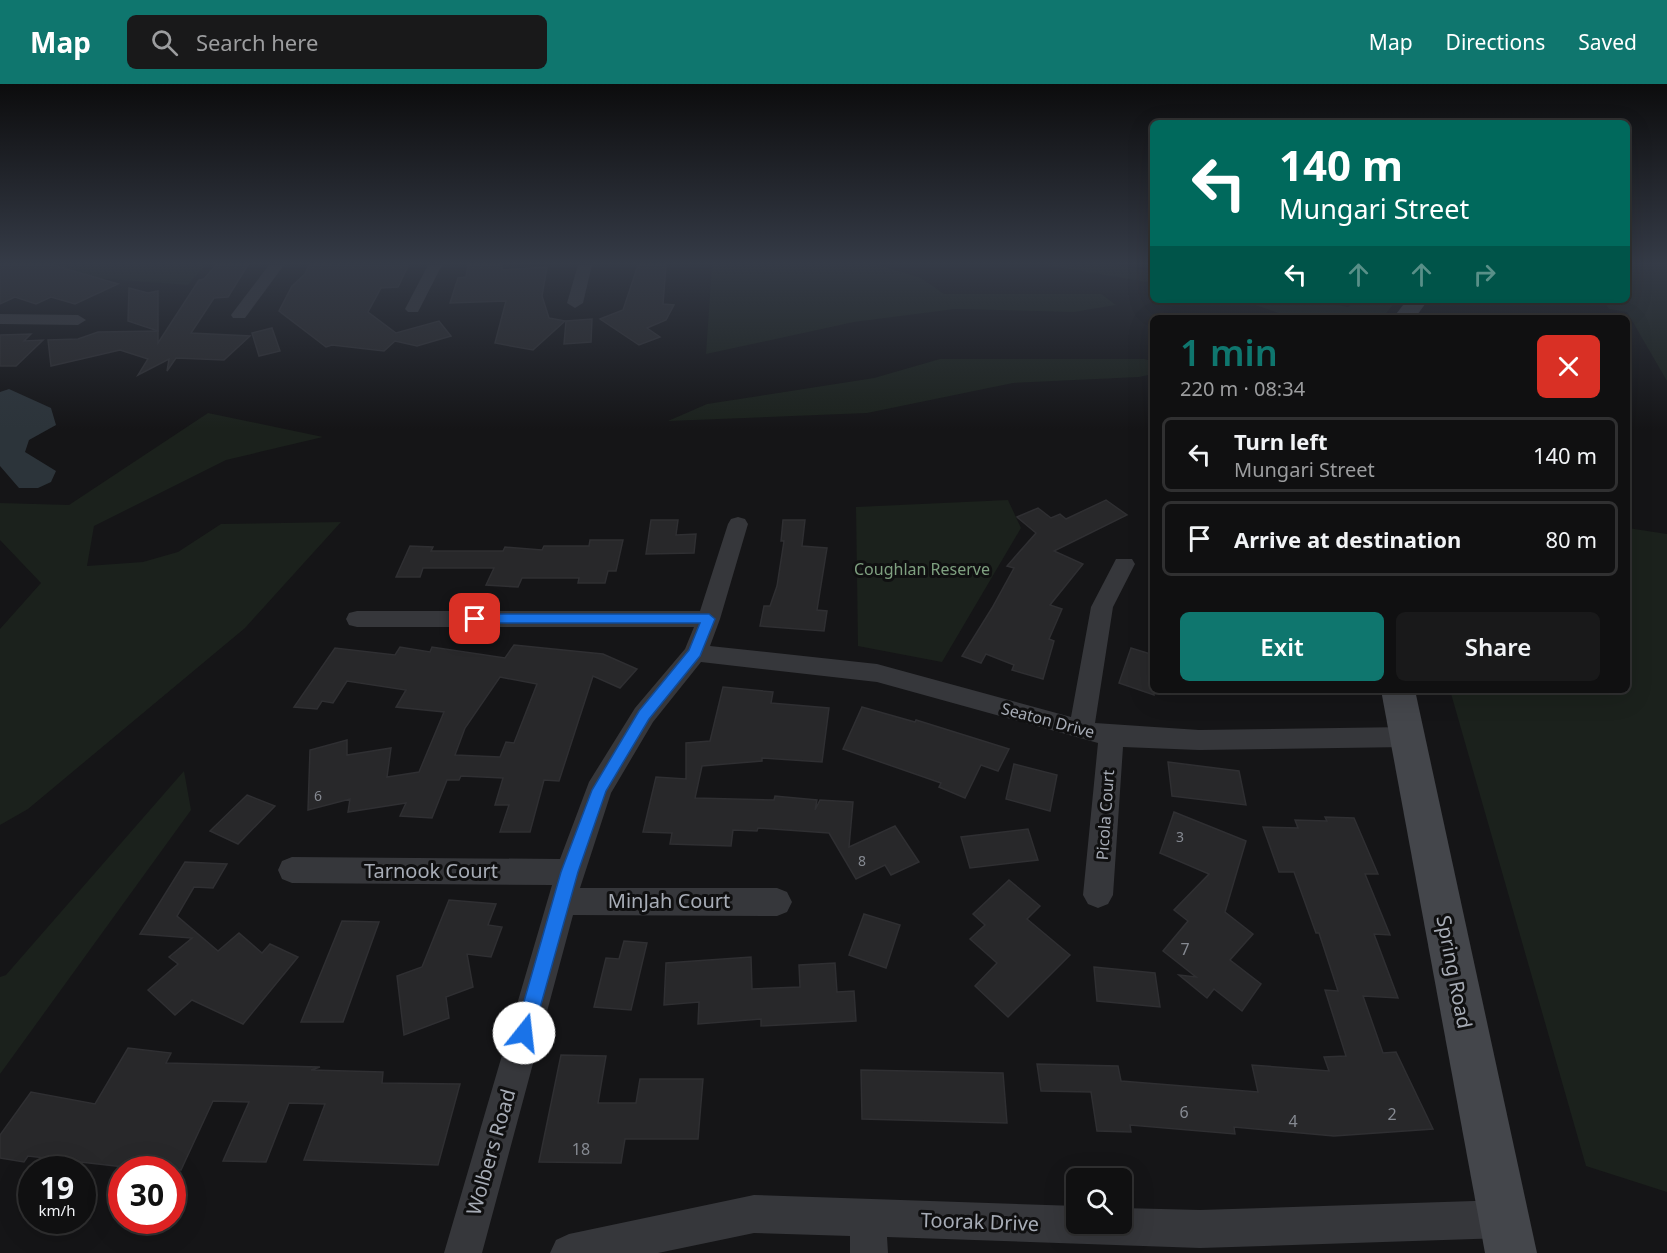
<!DOCTYPE html>
<meta charset="utf-8">
<style>
body{margin:0;font-family:"Noto Sans",sans-serif;background:#19191a;color:#f1f3f6;height:100vh;display:flex;flex-direction:column;font-size:22px;white-space:nowrap}
*{box-sizing:border-box;margin:0}
p{font-size:20px;color:#9c9d9f}
.icon{flex:none;width:33px;height:33px;fill:none;stroke:currentColor;stroke-width:2;stroke-linecap:round;stroke-linejoin:round}
.map{position:relative;flex:1;overflow:hidden}
.panel{position:absolute;left:1150px;top:231px;width:480px;height:378px;display:flex;flex-direction:column;background:#101011;border-radius:9px;box-shadow:0 6px 24px #0002,0 0 0 2px #303031}
.panel>*{flex:none}
.top-card{position:absolute;left:1150px;top:36px;width:480px;height:183px;border-radius:9px;box-shadow:0 6px 24px #0002,0 0 0 2px #303031;background:#00695c;color:#fff;overflow:hidden}
.buttons{position:absolute;left:1066px;top:1084px;display:grid;gap:12px}
.buttons a{display:grid;place-items:center;width:66px;height:66px;border-radius:9px;background:#101011;box-shadow:0 6px 24px #0002,0 0 0 2px #303031;font-size:30px}
.speed{position:absolute;left:18px;top:1072px;display:flex;gap:12px;font-size:30px;font-weight:700;text-align:center}
.speed>*{display:grid;place-content:center;width:78px;height:78px;border-radius:50%;background:#101011;box-shadow:0 6px 24px #0002,0 0 0 2px #303031;line-height:1}
.speed small{font-size:15px;font-weight:400}
.speed .limit{border:9px solid #d22;background:#fff;color:#111}
.pin{position:absolute;display:grid;place-items:center;width:51px;height:51px;color:#fff;margin:-26px;border-radius:12px;box-shadow:0 3px 9px #0006}
.me{position:absolute;width:66px;margin:-33px;rotate:16deg;stroke-linejoin:round;filter:drop-shadow(0 0 4px #0008)}
.turn{display:flex;align-items:center;gap:21px;height:126px;padding:0 30px;font-size:27px}
.turn .icon{width:78px;height:78px;stroke-width:2.5}
.turn b{display:block;font-size:42px;line-height:51px}
.lanes{display:flex;align-items:center;height:57px;padding:0 30px;background:#0003;justify-content:center;gap:30px;direction:ltr}
.lanes .off{opacity:.35}
.round{display:grid;place-items:center;flex:none;width:63px;height:63px;border-radius:9px;background:#19191a}
.summary{display:flex;align-items:center;justify-content:space-between;height:102px;padding:0 30px}
h1{font-size:36px;font-weight:600;line-height:45px;color:#0f766e}
.cta{display:flex;gap:12px;margin-top:auto;padding:12px 30px}
.cta a{flex:1;height:69px;border-radius:9px;background:#0f766e;color:#fff;font-size:24px;font-weight:600;line-height:69px;text-align:center}
.cta a+a{background:#19191a;color:#f1f3f6}
ul{padding:0;list-style:none}
li{display:flex;align-items:center;gap:18px;height:75px;margin:0 12px 9px;padding:0 18px;border:3px solid #303031;border-radius:9px}
li div{flex:1}
li b{display:block;font-size:22px}
li em{font-style:normal}
header{display:flex;align-items:center;gap:36px;box-sizing:border-box;height:84px;padding:0 30px;background:#0f766e;color:#fff}
header strong{font-size:28px}
nav{display:flex;gap:33px;margin-inline-start:auto;font-size:21px}
.search{width:420px;height:54px;background:#19191a;display:flex;align-items:center;gap:15px;box-sizing:border-box;padding:0 21px;border-radius:9px;color:#9c9d9f;font-size:22px}
.map>svg:first-child{display:block}
.green{fill:#1b211c}
.water{fill:#2c343a}
.building{fill:#28282a;stroke:#2f2f32;stroke-width:1.5;fill-rule:evenodd}
.lines{fill:none;stroke-linecap:round;stroke-linejoin:round}
.street{fill:#36373b;fill-rule:evenodd}
.secondary{fill:#44464b;fill-rule:evenodd}
.route{fill:#1a73e8;stroke:#114b97;stroke-width:1.5}
.labels{text-anchor:middle;stroke-width:6;stroke-linejoin:round;paint-order:stroke}
.number-label{font-size:14px;fill:#868a92}
.park-label{font-size:16px;fill:#7fa080;stroke:#101011}
.street-label{font-size:16px;fill:#a7acb6;stroke:#101011}
.near-number-label{font-size:16px;fill:#868a92}
.near-street-label{font-size:20px;fill:#a7acb6;stroke:#101011}
</style>
<header>
<strong>Map</strong>
<div class="search"><svg class="icon" aria-label="search" viewBox="0 0 24 24"><circle cx="10" cy="10" r="6"/><path d="M15 15l6 6"/></svg>Search here</div>
<nav><a>Map</a><a>Directions</a><a>Saved</a></nav>
</header>
<div class="map">
<svg width="1667" height="1169" viewBox="0 0 1667 1169">
<rect width="100%" height="100%" fill="#151517"/>
<g class="green">
<polygon points="51,181 205,181 188,201 51,191"/>
<polygon points="712,181 879,181 921,194 944,210 1101,210 1116,221 1074,228 955,225 854,238 706,270"/>
<polygon points="1045,181 1116,181 1153,188 1153,199"/>
<polygon points="1635,181 1667,181 1667,297 1627,228 1609,225 1603,216 1628,216 1628,188"/>
<polygon points="1241,216 1312,216 1348,223 1356,216 1397,216 1382,234 1293,234"/>
<polygon points="940,275 1144,275 1153,277 1153,290 1139,293 1013,299 867,329 668,337 707,320 874,294"/>
<polygon points="208,329 323,353 226,376 94,442 87,482 143,478 178,468 221,440 341,438 245,544 28,725 0,741 0,545 41,499 0,456 0,419 69,421"/>
<polygon points="1008,416 1021,444 942,578 858,562 856,423"/>
<polygon points="1628,444 1667,450 1667,1108 1586,1082 1450,606 1628,606"/>
<polygon points="184,687 191,726 0,990 0,893 6,891"/>
</g>
<polygon class="water" points="9,305 51,324 56,341 29,356 25,368 56,387 51,398 38,404 19,404 0,382 0,308"/>
<g class="building">
<polygon points="0,181 53,181 118,200 75,220 51,213 36,220 15,213 0,220"/>
<polygon points="216,181 248,181 228,213 214,214 191,249 250,252 224,276 176,274 167,287 169,275 138,291 148,275 120,266 51,282 48,256 78,255 98,248 158,247 158,259 199,196 204,195"/>
<polygon points="309,181 408,182 398,203 381,204 368,228 396,249 439,237 451,252 417,262 395,257 384,267 332,261 326,263 279,227 292,202 305,190"/>
<polygon points="468,181 502,181 502,186 547,183 542,212 549,234 565,237 533,266 495,259 506,217 450,219 458,194 466,193"/>
<polygon points="638,181 666,181 663,220 674,221 666,236 647,244 660,253 639,261 600,235 623,226"/>
<polygon points="129,204 148,209 158,207 158,247 128,237"/>
<polygon points="592,235 591,258 564,260 566,237"/>
<polygon points="272,244 280,267 259,272 252,249"/>
<polygon points="31,250 24,257 43,256 16,282 0,282 0,251"/>
<polygon points="1106,416 1127,431 1054,467 1083,480 1050,521 1062,525 1049,555 1054,557 1043,595 1012,586 1014,581 986,570 981,579 962,572 992,524 1014,484 1007,482 1036,449 1017,433 1038,424 1051,434 1060,430 1066,435"/>
<polygon points="651,436 678,436 676,451 696,450 694,469 646,470"/>
<polygon points="783,436 805,436 802,462 827,464 817,526 827,527 824,547 760,542 764,522 770,522 777,502 784,457 781,457"/>
<polygon points="590,456 623,456 616,487 608,487 605,499 578,499 579,494 522,494 518,503 486,501 494,484 423,484 420,493 396,493 410,462 433,463 431,467 503,467 505,463 542,466 544,462 589,462"/>
<path d="M514,561L603,570L637,585L620,604L593,592L559,697L544,696L530,748H500L509,721H495L503,694L461,692L459,696H447L432,734L400,732L406,719L348,728L350,715L308,726L310,666L347,656V671L391,664L387,693L419,688L444,628L396,623L406,606L347,597L333,619L322,617L317,625L294,623L335,564L395,571L400,563L430,568L432,563L505,574ZM500,593L537,600L514,659L506,658L500,673L455,671L465,644Z"/>
<polygon points="1131,564 1154,571 1154,611 1119,599"/>
<polygon points="723,603 773,608 771,619 829,624 822,678 762,674 762,677 702,682 695,714 774,716 775,712 817,716 815,726 820,716 853,718 849,763 895,742 919,778 891,791 885,781 856,795 829,749 758,744 757,747 733,746 731,762 670,760 672,749 643,748 656,693 686,695 686,659 710,657"/>
<polygon points="862,623 915,638 916,636 1009,665 998,687 981,681 965,714 939,703 941,699 843,665"/>
<polygon points="1168,678 1239,687 1246,721 1172,712"/>
<polygon points="1014,680 1057,691 1050,727 1006,715"/>
<polygon points="247,711 275,722 238,760 210,747"/>
<polygon points="1174,728 1246,757 1225,828 1253,850 1230,876 1261,900 1242,927 1214,905 1207,914 1179,891 1196,893 1163,867 1188,837 1174,826 1209,790 1160,769"/>
<polygon points="1325,733 1354,734 1378,790 1365,790 1390,851 1374,850 1398,914 1363,912 1383,969 1396,968 1433,1045 1334,1052 1234,1043 1235,1050 1130,1041 1131,1048 1097,1047 1091,1008 1041,1007 1037,980 1118,982 1121,997 1258,1008 1252,981 1329,987 1324,973 1346,972 1325,906 1338,907 1319,849 1316,849 1294,788 1279,788 1263,743 1298,744 1295,736 1327,737"/>
<polygon points="1028,745 1038,776 970,784 961,753"/>
<polygon points="185,778 227,780 213,804 194,803 177,832 218,867 239,849 262,869 270,860 298,873 243,940 192,916 175,931 148,906 178,880 169,873 192,854 140,850"/>
<polygon points="1009,796 1040,822 1027,835 1070,871 1008,933 975,902 997,879 970,855 985,841 973,830"/>
<polygon points="449,816 496,820 488,841 502,843 491,873 467,870 473,903 446,913 449,934 404,951 397,892 422,883"/>
<polygon points="864,830 900,841 886,884 849,871"/>
<polygon points="342,837 379,838 343,938 301,938"/>
<polygon points="624,857 647,859 631,926 594,923 606,874 619,875"/>
<polygon points="751,873 752,905 800,903 799,881 835,879 837,908 854,907 856,937 761,942 761,935 698,940 699,918 664,921 666,879"/>
<polygon points="1094,883 1155,889 1160,923 1097,917"/>
<polygon points="128,964 171,969 166,979 320,983 311,986 383,988 382,999 460,1000 438,1081 304,1076 325,1020 289,1019 266,1078 223,1077 249,1018 213,1017 181,1086 124,1083 28,1072 24,1078 0,1074 0,1051 31,1008 95,1020"/>
<polygon points="561,971 606,972 598,1019 636,1019 640,995 703,995 698,1055 625,1055 621,1079 539,1078"/>
<polygon points="861,986 1003,989 1007,1039 862,1035"/>
</g>
<g class="lines">
<g class="street">
<polygon points="269,181 284,181 245,234 233,234 231,231"/>
<polygon points="428,181 442,181 418,228 408,228 405,225"/>
<polygon points="578,181 592,181 583,219 575,224 567,219"/>
<polygon points="0,230 78,231 86,236 78,241 0,240"/>
<polygon points="738,433 745,435 748,440 720,535 710,562 877,580 1071,633 1091,523 1116,475 1132,475 1135,480 1113,523 1095,639 1199,646 1407,643 1416,646 1420,653 1416,660 1407,663 1199,666 1123,663 1113,811 1108,820 1098,824 1088,820 1083,811 1098,659 877,598 701,578 653,638 611,709 580,804 777,804 787,808 792,818 787,828 777,832 573,831 482,1169 444,1169 552,801 292,799 282,795 278,786 282,777 292,773 560,775 589,698 635,624 685,565 694,543 357,543 349,541 346,535 349,529 357,527 700,527 728,440 731,435"/>
<polygon points="754,1111 1077,1122 1077,1140 1122,1140 1122,1124 1200,1126 1504,1116 1517,1122 1523,1135 1517,1148 1504,1154 1200,1164 887,1153 888,1169 850,1169 850,1152 754,1149 658,1169 550,1169 556,1156 569,1150"/>
</g>
<g class="secondary">
<polygon points="1407,216 1428,216 1415,234 1393,234"/>
<polygon points="1381,606 1415,606 1537,1169 1485,1169"/>
</g>
</g>
<linearGradient id="sky" x2="0" y2="1"><stop stop-color="#0c0c0d"/><stop offset="0.52" stop-color="#353b47"/><stop offset="1" stop-color="#353b47" stop-opacity="0"/></linearGradient>
<rect width="1667" height="345" fill="url(#sky)"/>
<polygon class="route" points="475,530 709,530 715,535 700,572 649,635 606,707 578,788 533,949 531,956 524,958 517,956 515,949 561,788 592,706 639,627 689,566 700,539 475,539 468,535"/>
<g class="labels">
<g class="number-label">
<text x="318" y="717">6</text>
<text x="1180" y="758">3</text>
<text x="862" y="782">8</text>
</g>
<g class="park-label">
<text x="922" y="491">Coughlan Reserve</text>
</g>
<g class="street-label">
<text transform="translate(1048 636) rotate(15)" y="6">Seaton Drive</text>
<text transform="translate(1105 731) rotate(-86)" y="6">Picola Court</text>
</g>
<g class="near-number-label">
<text x="1185" y="871">7</text>
<text x="1184" y="1034">6</text>
<text x="1392" y="1036">2</text>
<text x="1293" y="1043">4</text>
<text x="581" y="1071">18</text>
</g>
<g class="near-street-label">
<text x="431" y="794">Tarnook Court</text>
<text x="669" y="824">MinJah Court</text>
<text transform="translate(1454 888) rotate(79)" y="7">Spring Road</text>
<text transform="translate(491 1068) rotate(-74)" y="7">Wolbers Road</text>
<text transform="translate(980 1138) rotate(2)" y="7">Toorak Drive</text>
</g>
</g>
</svg>
<div class="buttons">
<a><svg class="icon" aria-label="search" viewBox="0 0 24 24"><circle cx="10" cy="10" r="6"/><path d="M15 15l6 6"/></svg></a>
</div>
<div class="speed"><div>19<small>km/h</small></div><div class="limit">30</div></div>
<div class="pin" style="left:475px;top:535px;background:#d93025"><svg class="icon" aria-label="arrive" viewBox="0 0 24 24"><path d="M6 21V4h12l-3 4 3 4H6"/></svg></div>
<svg class="me" style="left:524px;top:949px" viewBox="-20 -20 40 40"><circle r="19" fill="#fff"/><path d="M0-13L10 11 0 6-10 11z" fill="#1a73e8"/></svg>
<div class="top-card">
<div class="turn"><svg class="icon" aria-label="left" viewBox="0 0 24 24"><path d="M17 20v-9H6M10 6l-5 5 5 5"/></svg><div><b>140 m</b>Mungari Street</div></div>
<div class="lanes"><svg class="icon" aria-label="left" viewBox="0 0 24 24"><path d="M17 20v-9H6M10 6l-5 5 5 5"/></svg><svg class="icon off" aria-label="ahead" viewBox="0 0 24 24"><path d="M12 20V5M6 11l6-6 6 6"/></svg><svg class="icon off" aria-label="ahead" viewBox="0 0 24 24"><path d="M12 20V5M6 11l6-6 6 6"/></svg><svg class="icon off" aria-label="right" viewBox="0 0 24 24"><path d="M7 20v-9h11M14 6l5 5-5 5"/></svg></div>
</div>
<section class="panel">
<div class="summary"><div><h1>1 min</h1><p>220 m · 08:34</p></div><a class="round" style="background:#d93025;color:#fff"><svg class="icon" aria-label="close" viewBox="0 0 24 24"><path d="M6 6l12 12M18 6L6 18"/></svg></a></div>
<ul>
<li><svg class="icon" aria-label="left" viewBox="0 0 24 24"><path d="M17 20v-9H6M10 6l-5 5 5 5"/></svg><div><b>Turn left</b><p>Mungari Street</p></div><em>140 m</em></li>
<li><svg class="icon" aria-label="arrive" viewBox="0 0 24 24"><path d="M6 21V4h12l-3 4 3 4H6"/></svg><div><b>Arrive at destination</b></div><em>80 m</em></li>
</ul>
<div class="cta"><a>Exit</a><a>Share</a></div>
</section>
</div>
